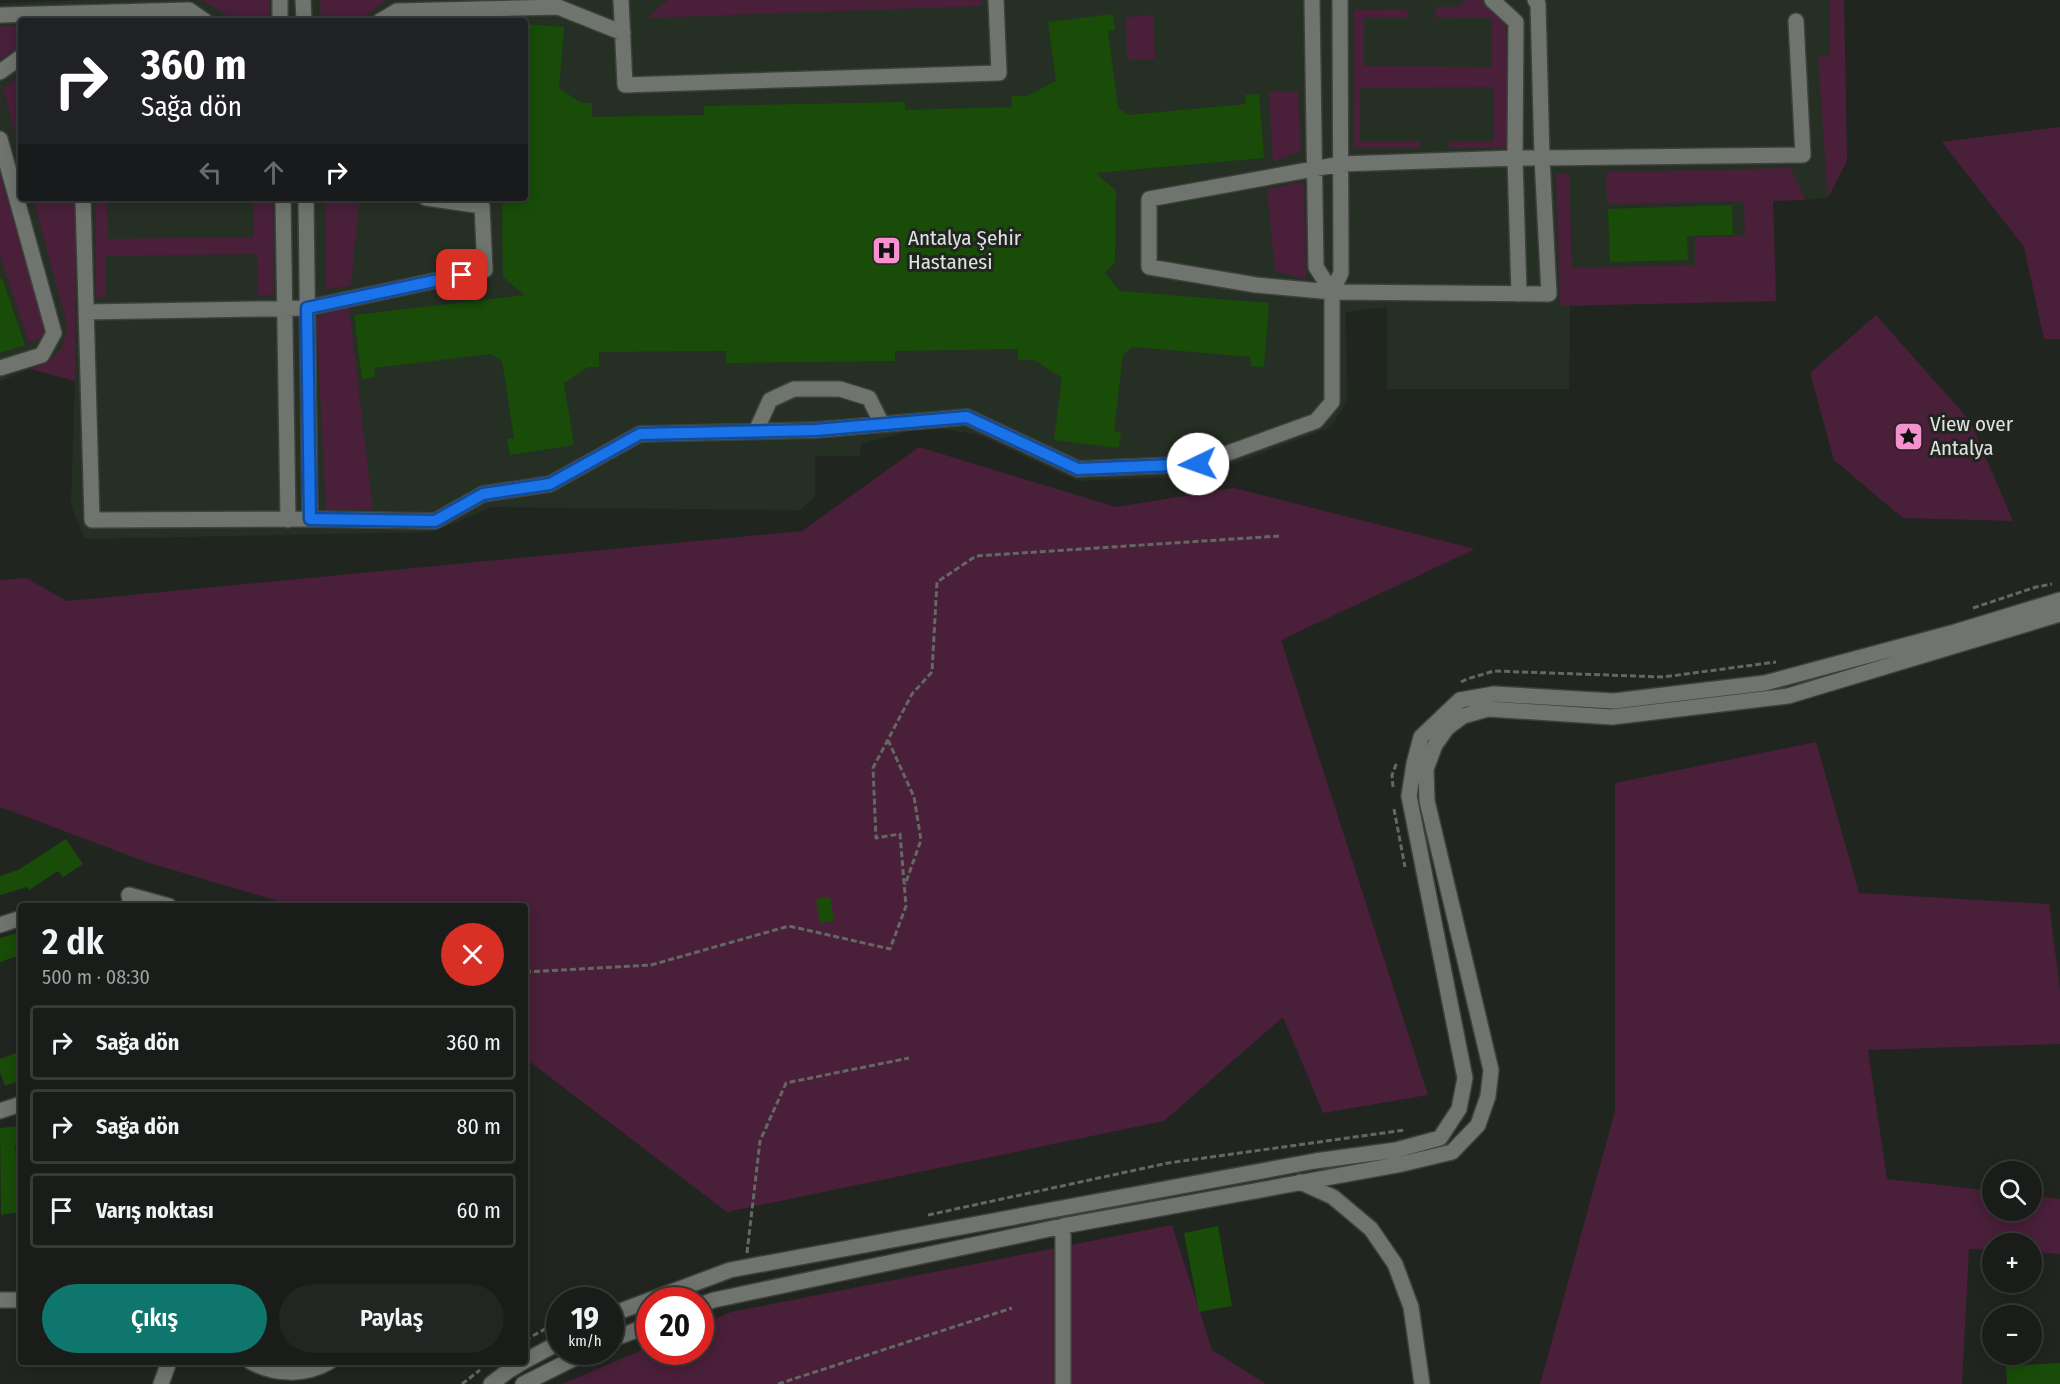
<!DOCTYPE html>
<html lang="tr">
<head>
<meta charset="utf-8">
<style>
	:root { --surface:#191c18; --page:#222521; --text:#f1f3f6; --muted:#9fa1a2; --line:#373a37; --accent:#0f766e }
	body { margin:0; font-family:"Fira Sans Condensed",sans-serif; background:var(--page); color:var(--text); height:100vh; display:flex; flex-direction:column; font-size:22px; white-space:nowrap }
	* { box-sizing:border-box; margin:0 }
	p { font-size:20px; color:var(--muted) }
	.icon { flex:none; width:33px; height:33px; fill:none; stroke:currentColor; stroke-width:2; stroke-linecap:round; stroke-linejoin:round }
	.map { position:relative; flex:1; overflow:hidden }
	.drawer { position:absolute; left:18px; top:903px; width:510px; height:462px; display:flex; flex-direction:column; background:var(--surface); border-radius:6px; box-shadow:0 3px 15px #0003,0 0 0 2px var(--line) }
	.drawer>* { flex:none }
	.top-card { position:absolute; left:18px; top:18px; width:510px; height:183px; border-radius:6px; box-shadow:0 3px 15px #0003,0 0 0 2px var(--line); background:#202124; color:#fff; overflow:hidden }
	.tools { position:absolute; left:1982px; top:1161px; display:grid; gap:12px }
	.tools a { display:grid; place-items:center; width:60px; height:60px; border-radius:50%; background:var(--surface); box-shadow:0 3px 15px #0003,0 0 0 2px var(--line); font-size:30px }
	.speed { position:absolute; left:546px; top:1287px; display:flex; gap:12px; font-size:30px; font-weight:700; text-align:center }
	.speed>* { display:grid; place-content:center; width:78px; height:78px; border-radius:50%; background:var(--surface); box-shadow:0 3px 15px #0003,0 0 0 2px var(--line); line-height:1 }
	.speed small { font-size:15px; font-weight:400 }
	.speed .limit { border:9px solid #d22; background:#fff; color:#111 }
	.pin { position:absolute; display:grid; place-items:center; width:51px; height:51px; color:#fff; margin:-26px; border-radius:12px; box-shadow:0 3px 9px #0006 }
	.me { position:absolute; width:66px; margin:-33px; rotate:267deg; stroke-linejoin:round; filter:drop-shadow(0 0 4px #0008) }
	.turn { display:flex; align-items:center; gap:21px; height:126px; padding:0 24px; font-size:27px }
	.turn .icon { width:78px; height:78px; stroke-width:2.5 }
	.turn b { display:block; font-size:42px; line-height:51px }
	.lanes { display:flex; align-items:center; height:57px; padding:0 24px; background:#0003; justify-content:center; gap:30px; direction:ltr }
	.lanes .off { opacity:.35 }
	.round { display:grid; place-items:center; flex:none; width:63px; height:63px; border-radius:32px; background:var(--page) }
	.headline { display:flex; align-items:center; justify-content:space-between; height:102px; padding:0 24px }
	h1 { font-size:36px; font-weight:600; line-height:45px }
	.action { display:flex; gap:12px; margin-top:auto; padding:12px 24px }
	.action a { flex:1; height:69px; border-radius:36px; background:var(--accent); color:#fff; font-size:24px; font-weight:600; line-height:69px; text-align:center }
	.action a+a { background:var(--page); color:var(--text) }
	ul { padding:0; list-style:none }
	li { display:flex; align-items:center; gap:18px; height:75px; margin:0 12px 9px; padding:0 12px; border:3px solid var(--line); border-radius:6px }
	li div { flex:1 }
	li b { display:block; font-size:22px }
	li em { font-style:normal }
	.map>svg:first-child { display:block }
</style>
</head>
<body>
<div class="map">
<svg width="2060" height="1384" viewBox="0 0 2060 1384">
	<rect width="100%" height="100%" fill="#212520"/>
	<!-- built -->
	<path fill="#262f24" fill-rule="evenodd" d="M 90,0 L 1844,0 L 1847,161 L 1828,198 L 1773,201 L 1776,301 L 1570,305 L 1569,389 L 1387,389 L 1387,307 L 1346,312 L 1347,401 L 1331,427 L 1202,476 L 1078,481 L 976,434 L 925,427 L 861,444 L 860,456 L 815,456 L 815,497 L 800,510 L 492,507 L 433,532 L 85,539 L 71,506 L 75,381 L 31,369 L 0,381 L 0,3 ZM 21,21 L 525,21 L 525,198 L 21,198 Z"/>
	<!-- green -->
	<path fill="#491f39" d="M 201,0 L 269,0 L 270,21 L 238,21 Z
		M 320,0 L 387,0 L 358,21 L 321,21 Z
		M 668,0 L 981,0 L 982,6 L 646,18 Z
		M 1465,0 L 1481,0 L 1506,24 L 1508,148 L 1449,148 L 1449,141 L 1494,141 L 1493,87 L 1360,88 L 1360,141 L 1420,141 L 1420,148 L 1353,148 L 1354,10 L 1407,9 L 1408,17 L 1364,17 L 1364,66 L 1491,67 L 1492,18 L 1436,17 L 1436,7 L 1458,7 Z
		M 1830,0 L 1844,0 L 1847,161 L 1828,198 L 1818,57 L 1830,56 Z
		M 1153,15 L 1155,59 L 1127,60 L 1126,17 Z
		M 2,26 L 21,27 L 21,45 L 0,60 L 0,27 Z
		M 21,76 L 21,155 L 3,88 Z
		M 1298,91 L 1301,151 L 1273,162 L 1269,92 Z
		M 2060,127 L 2060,339 L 2044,339 L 2024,247 L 1942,142 Z
		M 1791,168 L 1805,200 L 1773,201 L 1776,301 L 1560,306 L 1556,174 L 1569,174 L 1572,268 L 1695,265 L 1695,237 L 1745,236 L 1744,201 L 1607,204 L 1606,172 Z
		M 0,175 L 47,335 L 29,343 L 0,255 Z
		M 1304,182 L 1306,279 L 1275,271 L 1267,189 Z
		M 33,198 L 76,198 L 75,381 L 31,369 C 55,357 64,354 67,325 Z
		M 95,198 L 107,198 L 108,239 L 254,237 L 254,198 L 273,198 L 274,295 L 258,295 L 257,254 L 106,256 L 106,297 L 96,298 Z
		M 325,198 L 359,201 L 351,286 L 326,289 Z
		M 349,308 L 373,510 L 326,510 L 316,316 Z
		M 1876,315 L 1970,421 L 2013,521 L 1903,518 L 1834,460 L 1810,373 Z
		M 919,447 L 1116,507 L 1234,488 L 1475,549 L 1281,640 L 1428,1095 L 1323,1113 L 1283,1017 L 1164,1121 L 727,1212 L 525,1058 L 525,906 L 295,906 L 149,863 L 0,807 L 0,580 L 26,578 L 67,601 L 802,531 Z
		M 1816,742 L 1859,893 L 2049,904 L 2060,990 L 2060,1044 L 1868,1050 L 1887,1179 L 1992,1191 L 1992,1210 L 2031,1210 L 2031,1195 L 2060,1199 L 2060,1254 L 2031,1252 L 2031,1244 L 1992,1244 L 1992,1250 L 1969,1249 L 1962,1384 L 1540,1384 L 1615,1111 L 1615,783 Z
		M 1172,1225 L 1212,1350 L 1266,1384 L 562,1384 L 649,1347 L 650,1352 L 700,1352 L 701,1325 L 731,1312 Z"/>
	<!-- building -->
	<path fill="#184c08" d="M 1113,14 L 1115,30 L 1108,31 L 1118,108 L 1128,115 L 1246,104 L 1245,95 L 1259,94 L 1264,158 L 1096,173 L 1116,191 L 1115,262 L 1105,273 L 1120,291 L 1269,303 L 1264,367 L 1250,366 L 1251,357 L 1133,347 L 1123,354 L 1114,431 L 1121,432 L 1119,448 L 1054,440 L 1062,378 L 1034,360 L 1018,360 L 1018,349 L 895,351 L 895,361 L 726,363 L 726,351 L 599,352 L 599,367 L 588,367 L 564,383 L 574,445 L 510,455 L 507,439 L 514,438 L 502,361 L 491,354 L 374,368 L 375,377 L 362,379 L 354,315 L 525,295 L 503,277 L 502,198 L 525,198 L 525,24 L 564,27 L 559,88 L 581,103 L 592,103 L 592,117 L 704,115 L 704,106 L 905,102 L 905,110 L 1012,107 L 1011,96 L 1027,96 L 1056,81 L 1048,22 Z
		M 1732,205 L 1733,235 L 1687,236 L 1688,260 L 1610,262 L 1608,209 Z
		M 2,278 L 25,345 L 0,353 L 0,279 Z
		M 66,839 L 83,864 L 63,877 L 58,871 L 29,890 L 27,887 L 0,895 L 0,876 L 18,870 Z
		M 830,897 L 834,921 L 820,923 L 816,899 Z
		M 21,932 L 21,955 L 0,962 L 0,938 Z
		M 21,1051 L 21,1080 L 5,1086 L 0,1072 L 0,1059 Z
		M 21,1126 L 21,1145 L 15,1146 L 19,1189 L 21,1189 L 21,1212 L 1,1215 L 0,1128 Z
		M 1218,1226 L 1232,1306 L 1199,1312 L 1184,1233 Z
		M 2060,1363 L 2060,1384 L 2007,1384 L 2006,1366 Z"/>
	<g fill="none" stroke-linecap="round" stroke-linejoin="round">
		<defs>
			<path id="minor" d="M 280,0 L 280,21
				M 303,0 L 304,21
				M 621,0 L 625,85 L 999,73 L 996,0
				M 1312,0 L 1316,267 L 1332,292
				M 1492,0 L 1516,22 L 1515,158 L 1519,294
				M 1535,0 L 1538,4 L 1542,158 L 1549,294 L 1332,292 L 1256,285 L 1149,267 L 1149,199 L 1341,164 L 1515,158 L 1542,158 L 1803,155 L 1796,21
				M 0,15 L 189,10 L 205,21
				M 380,21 L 397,11 L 558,7 L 623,33
				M 0,72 L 21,57
				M 0,139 L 54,333 L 42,355 L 0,368
				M 83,198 L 92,520 L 310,519 L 435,521 L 483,494 L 550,484 L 640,434 L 816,430 L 967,417 L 1078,469 L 1198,464 L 1316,421 L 1332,402 L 1332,292 L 1341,273 L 1340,0
				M 283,198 L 288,520
				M 306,198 L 310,519
				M 86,312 L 307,308 L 485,270 L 482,206 L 426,198
				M 756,431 L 770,400 L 794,389 L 840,389 L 869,398 L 882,424
				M 131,906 L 129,895 L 169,906
				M 0,925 L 21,918
				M 0,1111 L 21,1104
				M 1300,1182 L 1333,1197 L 1371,1229 L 1395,1264 L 1411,1307 L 1422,1384
				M 1063,1226 L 1063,1384
				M 0,1300 L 21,1300
				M 700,1305 L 714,1300 L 1063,1226 L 1402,1164 L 1452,1152 L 1478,1125 L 1488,1096 L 1491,1070 L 1427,801 L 1426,769 L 1435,745 L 1447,728 L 1463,716 L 1488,709 L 1612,717 L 1788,696 L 2060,614
				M 610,1315 L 730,1270 L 1315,1161 L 1396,1150 L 1440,1138 L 1459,1109 L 1465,1078 L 1409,796 L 1414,764 L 1421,737 L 1460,700 L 1494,694 L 1614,701 L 1765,683 L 1955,632 L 2060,600
				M 610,1340 L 650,1325
				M 525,1361 L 560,1342
				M 251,1362 C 275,1375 305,1376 329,1362
				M 161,1384 L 169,1362
				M 491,1384 L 508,1371 L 523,1362
				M 523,1384 L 587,1352"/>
		</defs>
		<!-- minor casing -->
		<use href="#minor" stroke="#3d413c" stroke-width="18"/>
		<!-- path -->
		<path stroke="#646863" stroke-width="3" stroke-dasharray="6 3" stroke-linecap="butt" d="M 1973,608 L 2036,587 L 2052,584
			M 1461,682 L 1467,679 L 1494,671 L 1663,677 L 1776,662
			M 888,740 L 914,797 L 921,840 L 905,885
			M 1393,787 L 1392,775 L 1397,762
			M 1394,809 L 1405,867
			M 525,972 L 651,965 L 789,926 L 890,949 L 906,906 L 900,834 L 876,838 L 873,768 L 912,694 L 932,672 L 937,582 L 976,556 L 1279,536
			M 928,1215 L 1168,1163 L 1405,1130
			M 747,1253 L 760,1141 L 786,1083 L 909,1058
			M 525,1340 L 560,1321
			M 462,1384 L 480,1370
			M 778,1384 L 1012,1308"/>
		<!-- minor -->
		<use href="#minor" stroke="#6f746e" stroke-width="15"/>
	</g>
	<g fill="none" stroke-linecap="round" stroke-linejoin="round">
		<defs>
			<path id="route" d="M 462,275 L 307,308 L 310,519 L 435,521 L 483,494 L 550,484 L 640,434 L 816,430 L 967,417 L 1078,469 L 1198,464"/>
		</defs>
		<!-- route casing -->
		<use href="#route" stroke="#114b97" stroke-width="15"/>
		<!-- route -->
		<use href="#route" stroke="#1a73e8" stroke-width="10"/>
	</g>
	<!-- icons -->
	<defs>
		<symbol id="hospital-square" viewBox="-11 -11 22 22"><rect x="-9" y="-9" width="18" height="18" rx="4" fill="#f790ce" stroke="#212520"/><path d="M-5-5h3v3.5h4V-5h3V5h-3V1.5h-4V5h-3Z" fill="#111"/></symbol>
		<symbol id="sight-square" viewBox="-11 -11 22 22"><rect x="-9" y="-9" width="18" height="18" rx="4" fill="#f790ce" stroke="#212520"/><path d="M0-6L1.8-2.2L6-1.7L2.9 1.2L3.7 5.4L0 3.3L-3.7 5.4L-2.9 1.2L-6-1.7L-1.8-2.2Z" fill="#111"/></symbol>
	</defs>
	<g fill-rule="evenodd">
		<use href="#hospital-square" x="870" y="234" width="33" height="33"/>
		<use href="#sight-square" x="1892" y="420" width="33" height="33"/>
	</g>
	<g text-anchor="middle" stroke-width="6" stroke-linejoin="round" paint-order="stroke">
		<!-- poi labels -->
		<g font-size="21" fill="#e0e3df" stroke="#212520" text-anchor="start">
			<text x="908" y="245">Antalya Şehir<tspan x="908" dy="24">Hastanesi</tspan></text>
			<text x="1930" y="431">View over<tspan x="1930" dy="24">Antalya</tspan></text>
		</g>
	</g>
</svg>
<div class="tools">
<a><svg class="icon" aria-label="search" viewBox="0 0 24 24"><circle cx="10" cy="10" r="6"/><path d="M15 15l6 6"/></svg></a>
<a>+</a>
<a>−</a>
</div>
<div class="speed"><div>19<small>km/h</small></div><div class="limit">20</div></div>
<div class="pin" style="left:462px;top:275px;background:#d93025"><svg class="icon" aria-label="arrive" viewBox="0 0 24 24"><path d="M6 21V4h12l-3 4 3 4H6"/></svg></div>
<svg class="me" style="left:1198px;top:464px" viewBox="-20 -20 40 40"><circle r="19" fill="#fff"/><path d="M0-13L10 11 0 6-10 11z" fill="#1a73e8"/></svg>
<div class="top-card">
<div class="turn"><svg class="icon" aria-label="right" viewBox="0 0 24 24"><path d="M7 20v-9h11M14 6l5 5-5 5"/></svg><div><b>360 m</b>Sağa dön</div></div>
<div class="lanes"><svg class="icon off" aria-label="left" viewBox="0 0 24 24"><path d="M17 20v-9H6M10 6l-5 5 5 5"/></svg><svg class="icon off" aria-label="ahead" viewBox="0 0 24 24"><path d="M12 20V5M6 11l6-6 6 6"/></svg><svg class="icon" aria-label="right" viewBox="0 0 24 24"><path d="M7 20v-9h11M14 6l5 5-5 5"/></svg></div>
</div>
<section class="drawer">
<div class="headline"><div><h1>2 dk</h1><p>500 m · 08:30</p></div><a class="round" style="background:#d93025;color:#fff"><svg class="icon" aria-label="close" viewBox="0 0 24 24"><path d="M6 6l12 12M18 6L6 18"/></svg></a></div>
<ul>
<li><svg class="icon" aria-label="right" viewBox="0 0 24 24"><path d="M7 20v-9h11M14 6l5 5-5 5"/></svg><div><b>Sağa dön</b></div><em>360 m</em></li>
<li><svg class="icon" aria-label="right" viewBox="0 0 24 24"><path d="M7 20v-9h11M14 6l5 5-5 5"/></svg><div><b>Sağa dön</b></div><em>80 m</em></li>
<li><svg class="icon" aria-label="arrive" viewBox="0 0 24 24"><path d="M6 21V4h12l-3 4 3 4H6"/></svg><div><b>Varış noktası</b></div><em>60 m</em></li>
</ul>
<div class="action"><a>Çıkış</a><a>Paylaş</a></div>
</section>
</div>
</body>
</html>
